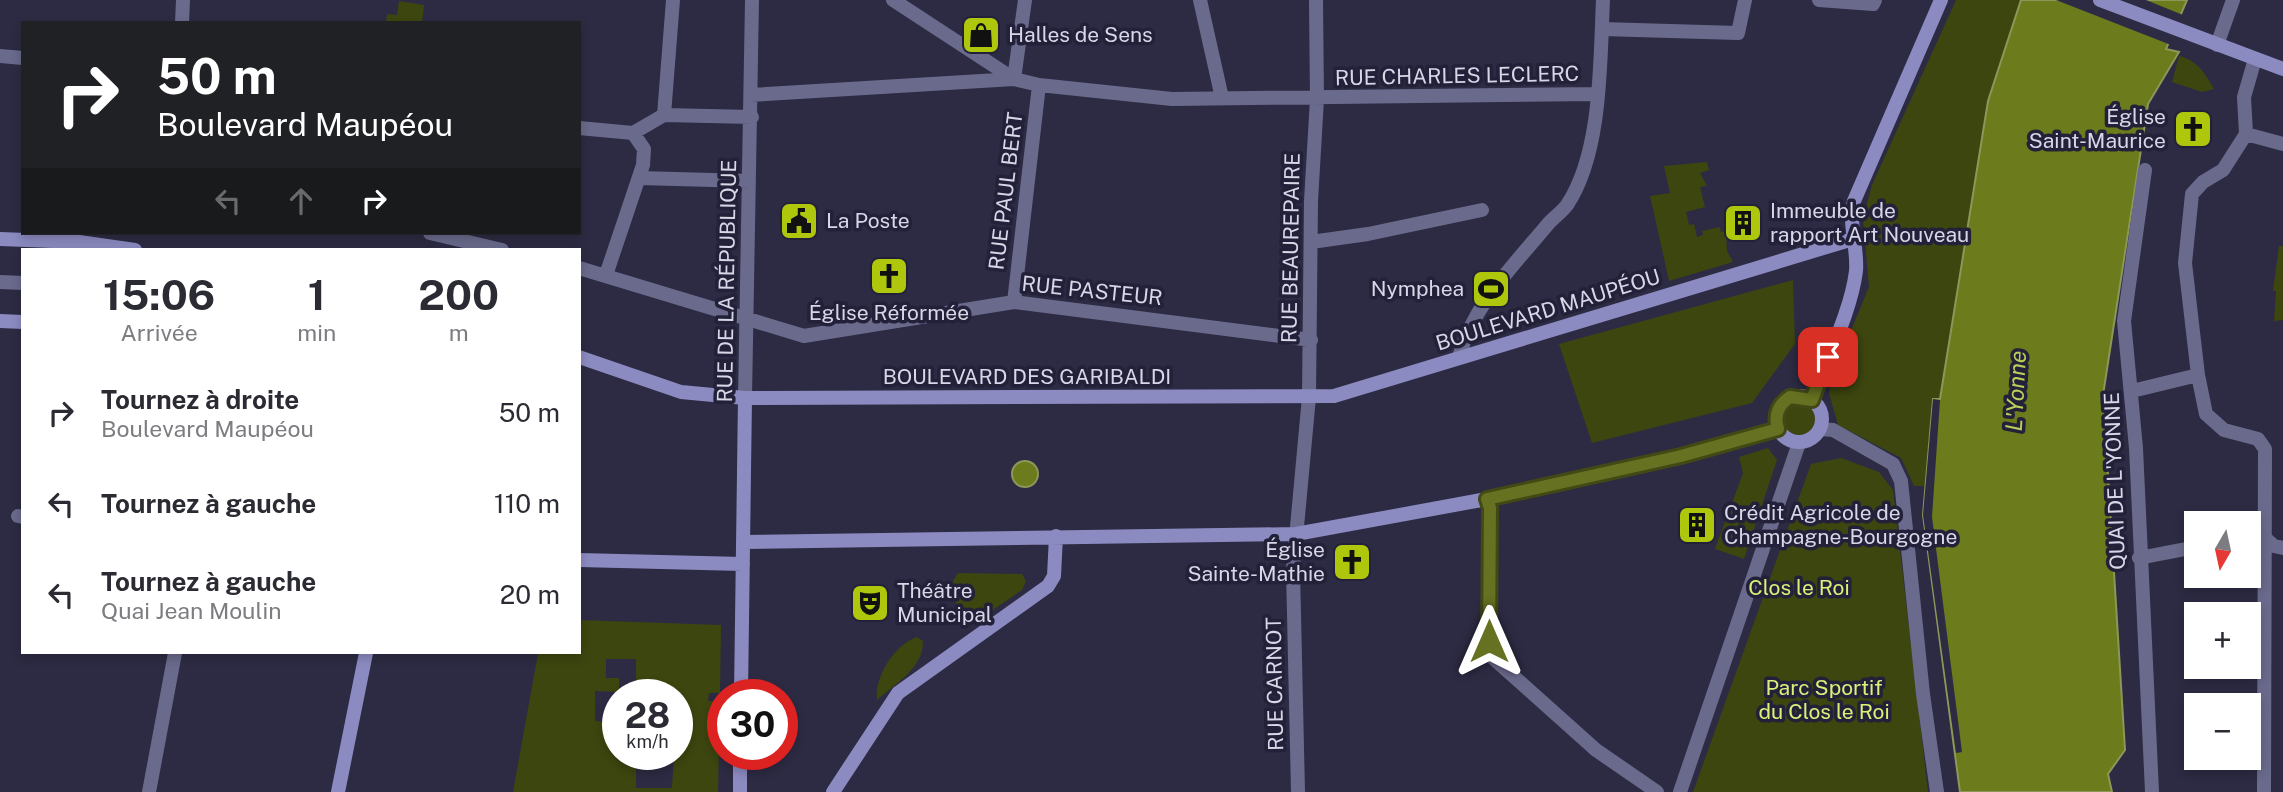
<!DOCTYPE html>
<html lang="fr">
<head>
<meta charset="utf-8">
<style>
	:root { --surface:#fff; --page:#f2f2f3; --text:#2b2b33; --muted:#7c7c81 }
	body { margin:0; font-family:"Public Sans",sans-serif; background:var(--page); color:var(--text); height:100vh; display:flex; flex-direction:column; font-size:26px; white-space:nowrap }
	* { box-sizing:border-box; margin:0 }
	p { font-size:23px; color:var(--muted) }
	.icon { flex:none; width:38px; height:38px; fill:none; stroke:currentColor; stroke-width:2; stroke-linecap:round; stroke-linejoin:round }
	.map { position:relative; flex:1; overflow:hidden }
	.sheet { position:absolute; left:21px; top:248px; width:560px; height:406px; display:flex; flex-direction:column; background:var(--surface); border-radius:0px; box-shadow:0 4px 10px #0003 }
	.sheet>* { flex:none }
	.guide { position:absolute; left:21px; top:21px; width:560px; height:214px; border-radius:0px; box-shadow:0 4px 10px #0003; background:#202124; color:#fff; overflow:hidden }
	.needle { width:46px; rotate:189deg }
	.buttons { position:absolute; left:2184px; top:511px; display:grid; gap:14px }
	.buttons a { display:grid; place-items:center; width:77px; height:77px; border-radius:0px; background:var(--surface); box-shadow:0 4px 10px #0003; font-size:35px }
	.speed { position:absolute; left:602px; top:679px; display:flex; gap:14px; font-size:35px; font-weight:700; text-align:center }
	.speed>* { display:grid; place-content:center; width:91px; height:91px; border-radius:50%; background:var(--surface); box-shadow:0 4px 10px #0003; line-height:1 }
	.speed small { font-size:18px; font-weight:400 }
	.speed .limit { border:10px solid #d22; background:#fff; color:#111 }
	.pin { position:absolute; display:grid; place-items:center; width:60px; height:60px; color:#fff; margin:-30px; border-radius:14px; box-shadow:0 4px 10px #0006 }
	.me { position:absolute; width:77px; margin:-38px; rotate:0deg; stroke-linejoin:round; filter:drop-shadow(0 0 5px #0008) }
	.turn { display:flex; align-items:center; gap:24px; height:147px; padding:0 21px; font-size:32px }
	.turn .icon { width:91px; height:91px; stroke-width:2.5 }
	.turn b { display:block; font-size:49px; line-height:60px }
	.lanes { display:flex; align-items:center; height:66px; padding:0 21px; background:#0003; justify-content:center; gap:35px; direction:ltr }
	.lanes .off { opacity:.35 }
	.eta { display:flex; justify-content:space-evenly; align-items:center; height:119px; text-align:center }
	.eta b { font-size:42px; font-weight:700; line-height:49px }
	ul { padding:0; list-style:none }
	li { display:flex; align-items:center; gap:21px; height:91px; padding:0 21px }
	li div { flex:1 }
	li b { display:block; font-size:26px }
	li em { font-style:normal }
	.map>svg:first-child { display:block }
</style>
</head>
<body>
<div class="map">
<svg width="2283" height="792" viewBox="0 0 2283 792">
	<rect width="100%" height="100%" fill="#2c2b43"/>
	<!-- green -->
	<path fill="#3d460f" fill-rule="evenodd" d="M 1956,0 L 2021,0 L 1988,101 L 1940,400 L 1932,400 L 1925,486 L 1914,486 L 1901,458 L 1838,425 L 1829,393 L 1834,372 L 1869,287 L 1863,218 L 1872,185 Z
		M 399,1 L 424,5 L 422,23 L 386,23 L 387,14 L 397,15 Z
		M 2179,56 C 2197,60 2205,73 2214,89 L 2202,92 L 2172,82 Z
		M 1707,162 L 1709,170 L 1700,173 L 1707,186 L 1700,187 L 1705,207 L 1686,212 L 1689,225 L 1694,224 L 1697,237 L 1703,235 L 1702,231 L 1720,227 L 1721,232 L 1726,231 L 1727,251 L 1733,262 L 1669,281 L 1650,196 L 1670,193 L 1664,166 Z
		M 2279,246 L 2283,246 L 2283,320 L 2274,321 L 2276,291 L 2273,291 Z
		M 1793,280 L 1795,344 L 1752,403 L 1592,443 L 1559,344 Z
		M1783 419a16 16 0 1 1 32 0a16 16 0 1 1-32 0Z
		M 1768,448 L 1777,460 L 1744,559 L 1715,549 L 1743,473 L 1739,457 Z
		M 1841,458 L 1879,472 L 1893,490 L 1928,792 L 1693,792 L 1811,464 Z
		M 958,573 L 1022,574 L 1026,581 L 1022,590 L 968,627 L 958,626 L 953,581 Z
		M 579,620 L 721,625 L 720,693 L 709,693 L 708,701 L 720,701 L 718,792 L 513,792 L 538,653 L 579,653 ZM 606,659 L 636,659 L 636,692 L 677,695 L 677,754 L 674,754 L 672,788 L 636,788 L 636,759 L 644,758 L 644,754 L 618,754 L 618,722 L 595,721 L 595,691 L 619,692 L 619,678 L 606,678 Z
		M 917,637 L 923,641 C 924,668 895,684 877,700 C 874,677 895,644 917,637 Z"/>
	<!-- water -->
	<path fill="#6c7b1c" stroke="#8c9759" stroke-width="2" d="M 2021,0 L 2187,0 L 2166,49 L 2179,52 L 2148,104 L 2103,395 L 2125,750 L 2108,774 L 2112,792 L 1960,792 L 1923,515 L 1933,399 L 1940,399 L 1988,101 Z
		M1012 474a13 13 0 1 1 26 0a13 13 0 1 1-26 0Z"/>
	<!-- pier -->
	<path fill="#2c2b43" d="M 2056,0 L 2146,0 L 2183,15 L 2171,45 Z
		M 1933,399 L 1940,400 L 1932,517 L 1962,752 L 1956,753 L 1923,515 Z"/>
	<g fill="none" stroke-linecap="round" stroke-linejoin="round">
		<!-- street -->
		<path stroke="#6a6a8c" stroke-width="14" d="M 893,0 L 1014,79
			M 1200,0 L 1222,98
			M 1819,0 L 1873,4 L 1875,0
			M 182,23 L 183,0
			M 1602,29 L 1738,33 L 1745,0
			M 2217,45 L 2233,0
			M 0,56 L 23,58
			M 2255,59 L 2244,97 L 2246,134 L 2223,170 L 2203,182 L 2192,194 L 2185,263 L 2198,375 L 2206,414 L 2224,430 L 2258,439 L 2265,449 L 2264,792
			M 1014,79 L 1025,0
			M 751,95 L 1014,79 L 1039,85 L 1172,99 L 1597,94
			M 664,115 L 673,0
			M 579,128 L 633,133
			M 633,133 L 664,115 L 752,117
			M 2246,134 L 2283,144
			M 2145,170 L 2124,321 L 2136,448 L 2152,792
			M 639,178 L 749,181
			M 430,233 L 502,250
			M 1311,242 L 1368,234 L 1482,210
			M 579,268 L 804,336 L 1014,302 L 1311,340
			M 606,275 L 643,165 L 644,149 L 633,133
			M 0,282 L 23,283
			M 1014,302 L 1039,85
			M 1459,357 C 1473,305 1514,265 1548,224 C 1554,217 1562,212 1567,205 C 1602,153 1600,61 1603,0
			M 2132,391 L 2198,375
			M 745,398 L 752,0
			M 1821,429 L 1833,430 L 1893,464 L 1901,481 L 1923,694 L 1937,792
			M 1487,499 L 1490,507 L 1489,641 L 1493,658 L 1596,750 L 1657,792
			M 18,516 L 23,517
			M 2249,534 L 2257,531 L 2274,546 L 2283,548
			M 2139,558 L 2196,547
			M 149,792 L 175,653
			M 1298,792 L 1293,570 L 1309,397 L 1311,201 L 1317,99 L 1316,0
			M 1680,792 L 1799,443"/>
		<!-- secondary -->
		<path stroke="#8c8bc1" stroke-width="14" d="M 2100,0 L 2283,69
			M 0,239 L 79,242 L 135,250
			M 0,321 L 23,322
			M 579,357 L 681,392 L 745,398 L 1334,396 L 1853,239
			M1776 419a23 23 0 1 1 46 0a23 23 0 1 1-46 0Z
			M 1812,400 C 1826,360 1851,312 1856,271 C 1858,248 1848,224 1854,201 L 1941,0
			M 743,542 L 1296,534 L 1487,499 L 1676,457 L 1778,429
			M 579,560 L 743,564
			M 741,695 L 745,398
			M 338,792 L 366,653
			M 740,792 L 740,754
			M 833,792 L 898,693 L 1048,586 L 1054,576 L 1056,536"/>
	</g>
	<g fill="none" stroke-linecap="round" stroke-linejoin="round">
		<defs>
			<path id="route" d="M 1489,641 L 1490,508 L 1487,499 L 1681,456 L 1778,429 C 1774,415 1778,405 1790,397 L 1812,400 L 1828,357"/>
		</defs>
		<!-- route casing -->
		<use href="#route" stroke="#424915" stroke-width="18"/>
		<!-- route -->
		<use href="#route" stroke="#667121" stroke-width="12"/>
	</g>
	<!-- icons -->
	<defs>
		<symbol id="shop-square" viewBox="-11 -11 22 22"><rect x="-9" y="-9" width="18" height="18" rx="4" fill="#aec60c" stroke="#222139"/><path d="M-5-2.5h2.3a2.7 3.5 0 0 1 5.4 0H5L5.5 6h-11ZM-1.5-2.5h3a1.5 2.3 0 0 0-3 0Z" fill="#111"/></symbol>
		<symbol id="church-square" viewBox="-11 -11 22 22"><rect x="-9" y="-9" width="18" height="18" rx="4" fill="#aec60c" stroke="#222139"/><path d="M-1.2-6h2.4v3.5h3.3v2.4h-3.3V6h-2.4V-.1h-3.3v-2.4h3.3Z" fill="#111"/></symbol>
		<symbol id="civic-square" viewBox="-11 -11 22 22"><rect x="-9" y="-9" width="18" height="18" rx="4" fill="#aec60c" stroke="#222139"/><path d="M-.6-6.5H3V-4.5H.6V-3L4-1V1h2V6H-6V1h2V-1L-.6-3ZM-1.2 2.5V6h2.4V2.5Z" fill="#111"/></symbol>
		<symbol id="building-square" viewBox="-11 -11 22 22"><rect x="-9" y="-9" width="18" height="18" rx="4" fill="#aec60c" stroke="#222139"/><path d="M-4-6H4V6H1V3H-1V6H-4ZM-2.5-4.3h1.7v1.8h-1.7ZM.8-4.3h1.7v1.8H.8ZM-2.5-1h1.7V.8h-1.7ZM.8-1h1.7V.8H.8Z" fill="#111"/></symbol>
		<symbol id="stadium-square" viewBox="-11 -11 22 22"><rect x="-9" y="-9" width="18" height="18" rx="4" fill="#aec60c" stroke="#222139"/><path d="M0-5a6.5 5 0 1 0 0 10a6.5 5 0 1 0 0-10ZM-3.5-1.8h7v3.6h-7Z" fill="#111"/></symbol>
		<symbol id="theatre-square" viewBox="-11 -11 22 22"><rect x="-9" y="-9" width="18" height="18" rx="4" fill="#aec60c" stroke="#222139"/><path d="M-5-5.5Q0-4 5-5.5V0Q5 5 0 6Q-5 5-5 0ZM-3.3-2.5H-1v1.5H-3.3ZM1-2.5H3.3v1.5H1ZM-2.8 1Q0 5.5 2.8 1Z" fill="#111"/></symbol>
	</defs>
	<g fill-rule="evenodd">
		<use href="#shop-square" x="959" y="13" width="44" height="44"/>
		<use href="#church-square" x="2171" y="107" width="44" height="44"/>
		<use href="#civic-square" x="777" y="199" width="44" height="44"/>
		<use href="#building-square" x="1721" y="201" width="44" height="44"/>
		<use href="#church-square" x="867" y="254" width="44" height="44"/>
		<use href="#stadium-square" x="1469" y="267" width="44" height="44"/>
		<use href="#building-square" x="1675" y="503" width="44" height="44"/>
		<use href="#church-square" x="1330" y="540" width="44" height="44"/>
		<use href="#theatre-square" x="848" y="581" width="44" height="44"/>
	</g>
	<g text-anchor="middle" stroke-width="7" stroke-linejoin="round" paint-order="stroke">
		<!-- poi labels -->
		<g font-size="21" fill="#d7d7e7" stroke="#222139" text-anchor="start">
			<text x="1008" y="42">Halles de Sens</text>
			<text x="2166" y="124" text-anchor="end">Église<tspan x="2166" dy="24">Saint-Maurice</tspan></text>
			<text x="1770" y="218">Immeuble de<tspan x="1770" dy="24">rapport Art Nouveau</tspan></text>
			<text x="826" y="228">La Poste</text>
			<text x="1464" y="296" text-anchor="end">Nymphea</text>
			<text x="889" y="320" text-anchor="middle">Église Réformée</text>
			<text x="1724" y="520">Crédit Agricole de<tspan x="1724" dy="24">Champagne-Bourgogne</tspan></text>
			<text x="1325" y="557" text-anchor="end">Église<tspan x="1325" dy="24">Sainte-Mathie</tspan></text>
			<text x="897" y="598">Théâtre<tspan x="897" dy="24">Municipal</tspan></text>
		</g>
		<!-- street labels -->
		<g font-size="21" fill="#d7d7e7" stroke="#222139">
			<text transform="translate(1457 76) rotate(-1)" y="7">RUE CHARLES LECLERC</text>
			<text transform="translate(1006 191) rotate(-83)" y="7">RUE PAUL BERT</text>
			<text transform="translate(1291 248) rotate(-89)" y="7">RUE BEAUREPAIRE</text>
			<text transform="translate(727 281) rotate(-89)" y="7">RUE DE LA RÉPUBLIQUE</text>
			<text transform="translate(1092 291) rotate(6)" y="7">RUE PASTEUR</text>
			<text transform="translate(1548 310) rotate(-17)" y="7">BOULEVARD MAUPÉOU</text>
			<text x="1027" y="384">BOULEVARD DES GARIBALDI</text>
			<text transform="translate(2115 481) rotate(-92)" y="7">QUAI DE L'YONNE</text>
			<text transform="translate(1275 684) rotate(-91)" y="7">RUE CARNOT</text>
		</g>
		<!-- park labels -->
		<g font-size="21" fill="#daf079" stroke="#222139">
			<text x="1799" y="595">Clos le Roi</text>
			<text x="1824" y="695">Parc Sportif<tspan x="1824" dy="24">du Clos le Roi</tspan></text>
		</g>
		<!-- water labels -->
		<g font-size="23" font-style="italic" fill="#bacf58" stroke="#222139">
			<text transform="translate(2016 391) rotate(-87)" y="8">L'Yonne</text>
		</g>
	</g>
</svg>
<div class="buttons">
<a><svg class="needle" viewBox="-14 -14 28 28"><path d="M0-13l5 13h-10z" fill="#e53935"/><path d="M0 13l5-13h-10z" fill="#7c7c81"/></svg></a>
<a>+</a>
<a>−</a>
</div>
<div class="speed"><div>28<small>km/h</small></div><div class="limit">30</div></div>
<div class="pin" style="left:1828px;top:357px;background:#d93025"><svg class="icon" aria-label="arrive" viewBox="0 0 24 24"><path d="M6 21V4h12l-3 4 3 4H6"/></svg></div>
<svg class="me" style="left:1489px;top:641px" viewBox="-20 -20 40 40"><path d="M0-17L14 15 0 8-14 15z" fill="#667121" stroke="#fff" stroke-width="4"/></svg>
<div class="guide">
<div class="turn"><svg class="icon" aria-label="right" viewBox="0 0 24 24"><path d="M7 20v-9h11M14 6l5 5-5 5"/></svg><div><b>50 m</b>Boulevard Maupéou</div></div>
<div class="lanes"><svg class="icon off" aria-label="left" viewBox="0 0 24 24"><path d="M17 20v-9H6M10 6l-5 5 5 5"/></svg><svg class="icon off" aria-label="ahead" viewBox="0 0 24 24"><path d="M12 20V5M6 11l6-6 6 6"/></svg><svg class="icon" aria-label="right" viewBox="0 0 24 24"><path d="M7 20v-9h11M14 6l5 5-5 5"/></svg></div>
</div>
<section class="sheet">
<div class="eta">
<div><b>15:06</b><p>Arrivée</p></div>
<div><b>1</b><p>min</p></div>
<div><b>200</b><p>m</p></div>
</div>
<ul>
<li><svg class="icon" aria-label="right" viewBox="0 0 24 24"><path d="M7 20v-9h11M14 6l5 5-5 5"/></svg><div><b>Tournez à droite</b><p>Boulevard Maupéou</p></div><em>50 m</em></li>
<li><svg class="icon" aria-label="left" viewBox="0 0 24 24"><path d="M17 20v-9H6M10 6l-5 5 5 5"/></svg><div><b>Tournez à gauche</b></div><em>110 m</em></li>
<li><svg class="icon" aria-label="left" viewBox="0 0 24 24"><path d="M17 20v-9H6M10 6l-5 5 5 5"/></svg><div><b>Tournez à gauche</b><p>Quai Jean Moulin</p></div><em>20 m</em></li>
</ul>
</section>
</div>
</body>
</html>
